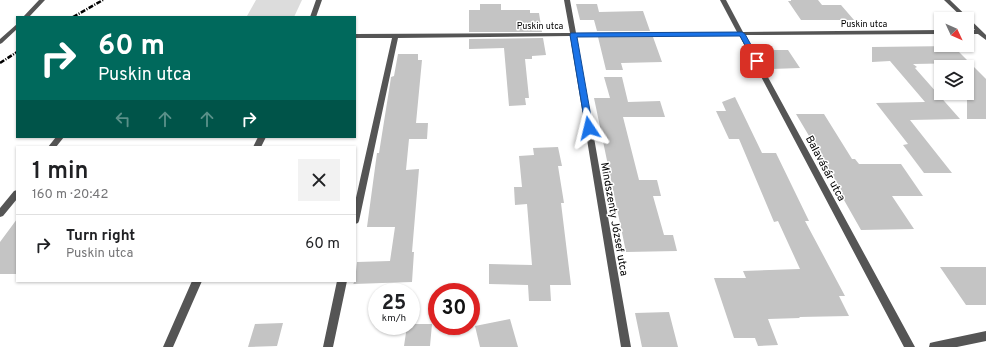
<!DOCTYPE html>
<html lang="en">
<head>
<meta charset="utf-8">
<style>
	:root { --surface:#fff; --page:#f2f2f2; --text:#202124; --muted:#757577; --line:#e0e0e0 }
	body { margin:0; font-family:Overpass,sans-serif; background:var(--page); color:var(--text); height:100vh; display:flex; flex-direction:column; font-size:15px; white-space:nowrap }
	* { box-sizing:border-box; margin:0 }
	p { font-size:13px; color:var(--muted) }
	.icon { flex:none; width:22px; height:22px; fill:none; stroke:currentColor; stroke-width:2; stroke-linecap:round; stroke-linejoin:round }
	.map { position:relative; flex:1; overflow:hidden }
	.panel { position:absolute; left:16px; top:146px; width:340px; height:136px; display:flex; flex-direction:column; background:var(--surface); border-radius:0px; box-shadow:0 1px 3px #0004 }
	.panel>* { flex:none }
	.hud { position:absolute; left:16px; top:16px; width:340px; height:122px; border-radius:0px; box-shadow:0 1px 3px #0004; background:#00695c; color:#fff; overflow:hidden }
	.needle { width:26px; rotate:134deg }
	.fabs { position:absolute; left:934px; top:12px; display:grid; gap:8px }
	.fabs a { display:grid; place-items:center; width:40px; height:40px; border-radius:0px; background:var(--surface); box-shadow:0 1px 3px #0004; font-size:20px }
	.speed { position:absolute; left:368px; top:283px; display:flex; gap:8px; font-size:20px; font-weight:700; text-align:center }
	.speed>* { display:grid; place-content:center; width:52px; height:52px; border-radius:50%; background:var(--surface); box-shadow:0 1px 3px #0004; line-height:1 }
	.speed small { font-size:10px; font-weight:400 }
	.speed .limit { border:6px solid #d22; background:#fff; color:#111 }
	.pin { position:absolute; display:grid; place-items:center; width:34px; height:34px; color:#fff; margin:-17px; border-radius:8px; box-shadow:0 2px 6px #0006 }
	.me { position:absolute; width:44px; margin:-22px; rotate:350deg; stroke-linejoin:round; filter:drop-shadow(0 0 3px #0008) }
	.turn { display:flex; align-items:center; gap:14px; height:84px; padding:0 16px; font-size:18px }
	.turn .icon { width:52px; height:52px; stroke-width:2.5 }
	.turn b { display:block; font-size:28px; line-height:34px }
	.lanes { display:flex; align-items:center; height:38px; padding:0 16px; background:#0003; justify-content:center; gap:20px; direction:ltr }
	.lanes .off { opacity:.35 }
	.round { display:grid; place-items:center; flex:none; width:42px; height:42px; border-radius:0px; background:var(--page) }
	.summary { display:flex; align-items:center; justify-content:space-between; height:68px; padding:0 16px }
	h1 { font-size:24px; font-weight:600; line-height:30px }
	ul { padding:0; list-style:none }
	li { display:flex; align-items:center; gap:12px; height:60px; padding:0 16px; border-top:1px solid var(--line) }
	li div { flex:1 }
	li b { display:block; font-size:15px }
	li em { font-style:normal }
	.map>svg:first-child { display:block }
</style>
</head>
<body>
<div class="map">
<svg width="986" height="347" viewBox="0 0 986 347">
	<rect width="100%" height="100%" fill="#fff"/>
	<!-- green -->
	<path fill="#dcdcdc" d="M 256,0 L 302,0 L 294,17 L 247,16 Z"/>
	<!-- building -->
	<path fill="#c4c4c4" d="M 791,0 L 818,0 L 822,5 L 841,5 L 854,20 L 801,20 L 788,1 L 791,1 Z
		M 480,4 L 501,4 L 501,10 L 530,10 L 530,13 L 539,13 L 542,32 L 469,32 L 469,10 L 480,10 Z
		M 576,4 L 597,4 L 599,12 L 643,11 L 650,31 L 597,31 L 594,20 L 580,20 Z
		M 598,37 L 653,37 L 662,62 L 621,63 L 623,70 L 606,70 Z
		M 543,38 L 546,55 L 532,56 L 532,59 L 525,59 L 529,98 L 525,98 L 526,105 L 509,106 L 504,48 L 469,49 L 469,39 Z
		M 953,46 L 986,79 L 986,119 L 967,119 L 967,63 L 913,64 L 917,67 L 915,68 L 960,119 L 910,120 L 952,173 L 924,173 L 903,145 L 908,144 L 876,103 L 925,102 L 890,61 L 872,62 L 872,47 Z
		M 760,50 L 788,50 L 800,68 L 771,69 Z
		M 398,54 L 418,54 L 418,60 L 422,60 L 416,123 L 428,123 L 427,139 L 409,139 L 406,170 L 419,169 L 412,252 L 414,252 L 412,282 L 353,284 L 355,281 L 357,262 L 390,261 L 395,227 L 367,227 L 377,153 L 379,153 L 390,84 L 391,77 L 394,76 Z
		M 604,77 L 622,77 L 628,102 L 660,101 L 665,117 L 623,117 L 639,180 L 657,180 L 661,196 L 653,196 L 664,235 L 673,235 L 677,251 L 626,252 L 594,98 L 610,98 Z
		M 735,97 L 762,153 L 776,153 L 809,221 L 805,221 L 845,296 L 839,296 L 849,316 L 799,317 L 800,318 L 768,319 L 778,345 L 758,346 L 755,338 L 734,338 L 714,278 L 746,278 L 743,271 L 800,269 L 778,221 L 774,222 L 739,139 L 729,139 L 716,111 L 726,111 L 722,102 Z
		M 796,114 L 824,114 L 852,159 L 855,159 L 859,164 L 901,164 L 923,196 L 892,196 L 914,229 L 861,230 L 840,193 L 843,193 Z
		M 558,147 L 562,166 L 558,166 L 564,203 L 561,203 L 571,285 L 550,285 L 551,301 L 529,301 L 528,285 L 489,284 L 489,264 L 532,265 L 527,204 L 515,205 L 514,187 L 522,187 L 519,156 L 534,155 L 533,148 Z
		M 17,219 L 17,274 L 0,274 L 0,242 Z
		M 940,267 L 986,267 L 986,305 L 966,305 Z
		M 669,312 L 678,347 L 642,347 L 635,313 Z
		M 510,319 L 518,347 L 480,347 L 475,326 Z
		M 283,323 L 277,346 L 248,347 L 255,324 Z
		M 411,324 L 432,324 L 430,346 L 404,346 L 407,326 L 411,326 Z"/>
	<g fill="none" stroke-linecap="round" stroke-linejoin="round">
		<!-- street -->
		<path fill="#555" fill-rule="evenodd" d="M 39,0 L 45,0 L 29,17 L 23,17 Z
			M 316,0 L 322,0 L 316,17 L 310,17 Z
			M 564,0 L 570,0 L 576,33 L 737,32 L 720,0 L 726,0 L 743,32 L 941,30 L 941,34 L 745,35 L 915,347 L 904,347 L 739,35 L 576,36 L 631,347 L 621,347 L 570,36 L 398,38 L 359,221 L 358,223 L 355,224 L 355,202 L 392,38 L 355,38 L 355,34 L 570,33 Z
			M 944,0 L 950,0 L 986,35 L 986,40 L 978,34 L 967,34 L 967,30 L 975,30 L 967,22 L 967,19 L 964,19 Z
			M 17,24 L 17,29 L 2,43 L 0,44 L 0,39 Z
			M 56,137 L 64,137 L 56,147 L 48,147 Z
			M 258,137 L 266,137 L 261,147 L 253,147 Z
			M 17,190 L 17,199 L 3,216 L 0,217 L 0,208 L 14,191 Z
			M 192,281 L 202,281 L 173,347 L 163,347 Z
			M 337,281 L 347,281 L 333,347 L 323,347 Z
			M 986,331 L 986,341 L 957,347 L 929,347 L 930,343 L 934,342 Z"/>
		<!-- rail -->
		<path stroke="#000" stroke-width="2.5" stroke-dasharray="5 1.5 1 1.5" stroke-linecap="butt" d="M 73,17 L 103,0
			M 0,63 L 17,52"/>
	</g>
	<!-- route -->
	<path fill="#1a73e8" stroke="#114b97" d="M 742,32 L 745,34 L 760,61 L 759,62 L 754,62 L 740,36 L 577,37 L 593,128 L 592,130 L 586,130 L 570,35 L 571,33 Z"/>
	<g text-anchor="middle" stroke-width="3" stroke-linejoin="round" paint-order="stroke">
		<!-- far-street labels -->
		<g font-size="9" fill="#000" stroke="#fff">
			<text x="864" y="27">Puskin utca</text>
			<text x="540" y="29">Puskin utca</text>
		</g>
		<!-- street labels -->
		<g font-size="11" fill="#000" stroke="#fff">
			<text transform="translate(826 168) rotate(62)" y="4">Balavásár utca</text>
			<text transform="translate(615 219) rotate(80)" y="4">Mindszenty József utca</text>
		</g>
	</g>
</svg>
<div class="fabs">
<a><svg class="needle" viewBox="-14 -14 28 28"><path d="M0-13l5 13h-10z" fill="#e53935"/><path d="M0 13l5-13h-10z" fill="#757577"/></svg></a>
<a><svg class="icon" aria-label="layers" viewBox="0 0 24 24"><path d="M12 4l9 5-9 5-9-5zM3 14l9 5 9-5"/></svg></a>
</div>
<div class="speed"><div>25<small>km/h</small></div><div class="limit">30</div></div>
<div class="pin" style="left:757px;top:61px;background:#d93025"><svg class="icon" aria-label="arrive" viewBox="0 0 24 24"><path d="M6 21V4h12l-3 4 3 4H6"/></svg></div>
<svg class="me" style="left:589px;top:128px" viewBox="-20 -20 40 40"><path d="M0-17L14 15 0 8-14 15z" fill="#1a73e8" stroke="#fff" stroke-width="4"/></svg>
<div class="hud">
<div class="turn"><svg class="icon" aria-label="right" viewBox="0 0 24 24"><path d="M7 20v-9h11M14 6l5 5-5 5"/></svg><div><b>60 m</b>Puskin utca</div></div>
<div class="lanes"><svg class="icon off" aria-label="left" viewBox="0 0 24 24"><path d="M17 20v-9H6M10 6l-5 5 5 5"/></svg><svg class="icon off" aria-label="ahead" viewBox="0 0 24 24"><path d="M12 20V5M6 11l6-6 6 6"/></svg><svg class="icon off" aria-label="ahead" viewBox="0 0 24 24"><path d="M12 20V5M6 11l6-6 6 6"/></svg><svg class="icon" aria-label="right" viewBox="0 0 24 24"><path d="M7 20v-9h11M14 6l5 5-5 5"/></svg></div>
</div>
<section class="panel">
<div class="summary"><div><h1>1 min</h1><p>160 m · 20:42</p></div><a class="round"><svg class="icon" aria-label="close" viewBox="0 0 24 24"><path d="M6 6l12 12M18 6L6 18"/></svg></a></div>
<ul>
<li><svg class="icon" aria-label="right" viewBox="0 0 24 24"><path d="M7 20v-9h11M14 6l5 5-5 5"/></svg><div><b>Turn right</b><p>Puskin utca</p></div><em>60 m</em></li>
</ul>
</section>
</div>
</body>
</html>
